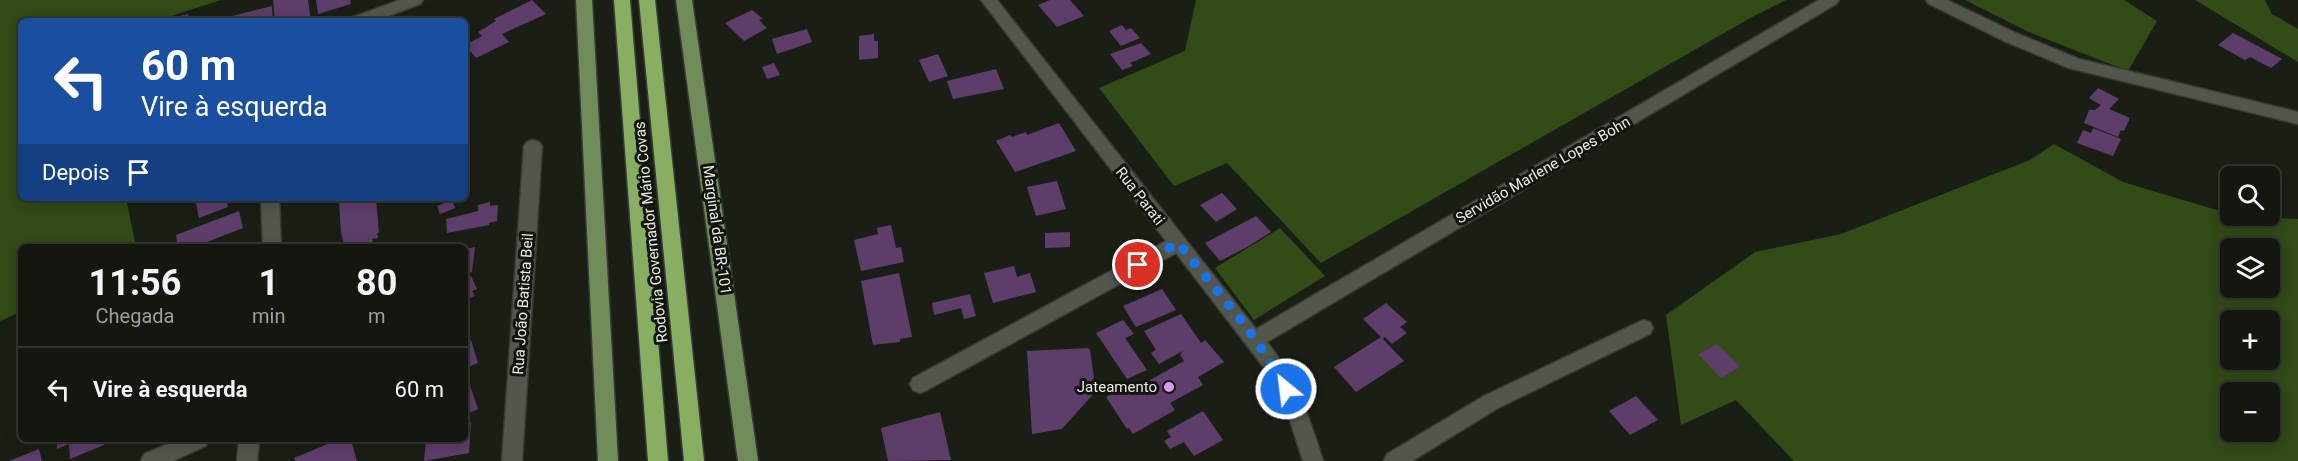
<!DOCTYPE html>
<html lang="pt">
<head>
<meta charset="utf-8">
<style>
	:root { --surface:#141710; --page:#21241e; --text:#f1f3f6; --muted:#9d9f9f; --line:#333630 }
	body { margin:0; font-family:Roboto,sans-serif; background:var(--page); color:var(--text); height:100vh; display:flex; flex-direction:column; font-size:22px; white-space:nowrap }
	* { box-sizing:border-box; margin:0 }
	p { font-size:20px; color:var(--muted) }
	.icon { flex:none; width:33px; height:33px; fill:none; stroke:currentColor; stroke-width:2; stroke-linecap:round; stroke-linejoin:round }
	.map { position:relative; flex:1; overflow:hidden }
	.panel { position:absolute; left:18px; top:244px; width:450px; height:198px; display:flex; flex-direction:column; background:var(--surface); border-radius:9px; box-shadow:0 3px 15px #0003,0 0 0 2px var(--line) }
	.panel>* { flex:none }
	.guide { position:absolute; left:18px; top:18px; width:450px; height:183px; border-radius:9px; box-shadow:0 3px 15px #0003,0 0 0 2px var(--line); background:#1a4fa0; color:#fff; overflow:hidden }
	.fabs { position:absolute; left:2220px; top:166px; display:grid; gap:12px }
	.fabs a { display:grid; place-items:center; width:60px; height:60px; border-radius:9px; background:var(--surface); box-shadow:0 3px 15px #0003,0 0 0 2px var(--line); font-size:30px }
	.pin { position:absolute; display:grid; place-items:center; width:51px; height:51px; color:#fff; margin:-26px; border:3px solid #fff; border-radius:50%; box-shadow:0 2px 6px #0007 }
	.me { position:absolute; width:66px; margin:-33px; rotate:331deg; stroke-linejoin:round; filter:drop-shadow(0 0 4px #0008) }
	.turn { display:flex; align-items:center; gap:21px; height:126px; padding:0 24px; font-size:27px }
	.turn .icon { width:78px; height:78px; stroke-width:2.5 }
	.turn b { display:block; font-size:42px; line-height:51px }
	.then { display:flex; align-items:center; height:57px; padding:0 24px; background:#0003; gap:12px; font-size:22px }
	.eta { display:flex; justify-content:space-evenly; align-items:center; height:102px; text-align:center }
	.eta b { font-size:36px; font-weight:700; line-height:42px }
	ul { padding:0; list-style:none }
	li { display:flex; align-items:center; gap:18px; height:84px; padding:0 24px; border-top:2px solid var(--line) }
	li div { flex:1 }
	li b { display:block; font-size:22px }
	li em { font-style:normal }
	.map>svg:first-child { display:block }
</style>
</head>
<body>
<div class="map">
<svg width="2298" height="461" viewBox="0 0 2298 461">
	<rect width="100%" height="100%" fill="#1a1f16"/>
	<!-- forest -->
	<path fill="#324b17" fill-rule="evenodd" d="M 0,0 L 221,0 L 155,21 L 21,21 L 21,198 L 126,198 L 136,247 L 21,248 L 21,312 L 0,321 Z
		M 1196,0 L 1786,0 L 1752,17 L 1321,263 L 1227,163 L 1174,186 L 1099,88 L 1185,51 Z
		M 1965,0 L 2124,0 L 2157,21 L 2128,71 L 2029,32 Z
		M 2195,0 L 2265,0 L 2272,14 L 2298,29 L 2298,62 Z
		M 2054,144 L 2123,182 L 2230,214 L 2230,216 L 2298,219 L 2298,461 L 1794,461 L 1736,400 L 1681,425 L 1666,315 L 1755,252 L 1841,234 L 2030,160 ZM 2230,249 L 2270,249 L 2270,288 L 2230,288 ZM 2230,321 L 2270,321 L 2270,360 L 2230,360 ZM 2230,393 L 2270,393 L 2270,432 L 2230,432 Z
		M 1280,228 L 1325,276 L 1254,320 L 1215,268 Z"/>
	<!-- building -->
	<path fill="#5e3d6b" d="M 273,0 L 308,0 L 311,21 L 275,21 Z
		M 316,0 L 350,0 L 351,4 L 318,14 Z
		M 532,0 L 546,14 L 502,34 L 509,42 L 476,58 L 465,45 L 482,36 L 478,32 L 496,21 L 494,19 Z
		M 1050,0 L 1070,0 L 1084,16 L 1057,27 L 1038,5 Z
		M 272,6 L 273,21 L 233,21 L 232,16 Z
		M 752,10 L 763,19 L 759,20 L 767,28 L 744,41 L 725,23 Z
		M 188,14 L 188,21 L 164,21 L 164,20 Z
		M 1122,25 L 1126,30 L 1131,28 L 1140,38 L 1121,46 L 1109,31 Z
		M 807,29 L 812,42 L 777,54 L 772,39 Z
		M 2233,33 L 2241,37 L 2282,59 L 2271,68 L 2250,57 L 2245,60 L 2218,45 Z
		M 874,34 L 874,41 L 878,41 L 878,58 L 859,60 L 859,36 Z
		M 1141,43 L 1151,54 L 1130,63 L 1133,66 L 1122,70 L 1110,54 Z
		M 938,54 L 948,76 L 929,82 L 919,60 Z
		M 774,63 L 780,75 L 767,79 L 762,67 Z
		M 996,69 L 1004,89 L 953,99 L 947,81 Z
		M 2098,88 L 2119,99 L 2109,109 L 2130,118 L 2124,131 L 2121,130 L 2118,137 L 2084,123 L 2089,110 L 2095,110 L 2101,105 L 2089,98 Z
		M 1059,123 L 1076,151 L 1015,172 L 996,141 L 1010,135 L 1012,137 L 1026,132 L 1027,135 Z
		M 2093,128 L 2121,139 L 2113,156 L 2077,143 L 2083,130 L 2091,133 Z
		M 1057,181 L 1066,209 L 1036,216 L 1027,187 Z
		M 1222,193 L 1237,209 L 1216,222 L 1200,205 Z
		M 195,198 L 226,198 L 228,207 L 199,218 Z
		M 349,198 L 376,198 L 379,233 L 377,233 L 378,238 L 372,239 L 373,243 L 360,248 L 349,248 L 348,243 L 344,244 L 341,233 L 339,201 Z
		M 452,200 L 455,208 L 440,214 L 437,206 Z
		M 490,202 L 490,206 L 498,205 L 497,221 L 489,223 L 489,225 L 447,233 L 446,219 L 478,211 L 478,205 Z
		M 239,211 L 243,228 L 192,248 L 178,248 L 176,235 Z
		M 1256,216 L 1271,232 L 1247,247 L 1220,261 L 1205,243 Z
		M 891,225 L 896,248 L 901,247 L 904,262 L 861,271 L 854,240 L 878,234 L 877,228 Z
		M 1070,232 L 1070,247 L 1045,248 L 1045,233 Z
		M 475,247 L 472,272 L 465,273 L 465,249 Z
		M 1014,266 L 1017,277 L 1030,273 L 1036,292 L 993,303 L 984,273 Z
		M 899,273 L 912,337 L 900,339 L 900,342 L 873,345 L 861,281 Z
		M 471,276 L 477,289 L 472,291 L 475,296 L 465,300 L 465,279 Z
		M 1162,289 L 1176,310 L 1136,327 L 1123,306 Z
		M 970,294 L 976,316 L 964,319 L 961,308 L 934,315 L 932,303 Z
		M 1386,303 L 1407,322 L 1400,327 L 1407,333 L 1392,344 L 1385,337 L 1383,339 L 1404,361 L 1356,392 L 1334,367 L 1381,337 L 1363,319 Z
		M 1181,314 L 1201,343 L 1205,340 L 1224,362 L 1198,377 L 1203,385 L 1170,403 L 1175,410 L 1133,434 L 1129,428 L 1127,429 L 1106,397 L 1121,388 L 1125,394 L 1184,361 L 1180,355 L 1183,351 L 1159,364 L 1151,353 L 1156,350 L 1144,331 Z
		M 1123,320 L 1134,334 L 1125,338 L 1147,370 L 1127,379 L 1096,333 Z
		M 471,340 L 478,363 L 465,368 L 465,343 Z
		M 1717,344 L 1740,367 L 1721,378 L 1698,354 Z
		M 1088,348 L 1090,350 L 1096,391 L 1062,429 L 1032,434 L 1027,351 Z
		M 468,380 L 478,409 L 465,415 L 465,382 Z
		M 1636,396 L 1658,420 L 1630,435 L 1609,411 Z
		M 1203,411 L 1223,440 L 1194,456 L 1184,442 L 1170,449 L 1164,441 L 1171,437 L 1167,431 Z
		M 940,412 L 951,460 L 888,461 L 881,428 Z
		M 471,422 L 469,453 L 424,461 L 426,440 L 465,440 L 465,424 Z
		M 57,440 L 104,440 L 104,445 L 70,459 L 69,444 L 57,449 Z
		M 337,440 L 351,440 L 357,461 L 295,461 L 294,458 Z
		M 39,449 L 42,461 L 9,461 Z"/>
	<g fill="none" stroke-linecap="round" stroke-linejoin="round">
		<defs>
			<path id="minor" d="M 400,0 L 423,0 L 420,4 L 375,21 L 351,21 L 353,17 Z
				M 981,0 L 997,0 L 1256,329 L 1819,0 L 1839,0 L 1836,4 L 1267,342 C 1295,377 1310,418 1323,461 L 1303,461 L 1287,411 L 1265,369 L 1176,253 L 927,390 L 920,393 L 913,390 L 910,384 L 913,378 L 1166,241 Z
				M 1926,0 L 1947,0 L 2016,33 L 2079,59 L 2298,112 L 2298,124 L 2069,68 L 2004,41 L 1929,4 Z
				M 533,140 L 539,142 L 542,146 L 522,461 L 502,461 L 524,146 L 527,142 Z
				M 261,198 L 279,198 L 281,248 L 263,248 Z
				M 1643,320 L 1650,322 L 1653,328 L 1650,334 L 1498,408 L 1412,461 L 1384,461 L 1387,454 L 1484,396 Z
				M 178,440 L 209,440 L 206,446 L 173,461 L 141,461 L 144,454 Z
				M 239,440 L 259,440 L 257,461 L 237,461 Z"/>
			<path id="major" d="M 576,0 L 592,0 L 618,461 L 598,461 Z
				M 676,0 L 692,0 L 758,461 L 738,461 Z"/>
			<path id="highway" d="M 614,0 L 630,0 L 668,461 L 648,461 Z
				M 639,0 L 655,0 L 704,461 L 684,461 Z"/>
		</defs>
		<!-- minor casing -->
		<use href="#minor" stroke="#373a35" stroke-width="3"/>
		<!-- major casing -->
		<use href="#major" stroke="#373a35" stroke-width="3"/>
		<!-- highway casing -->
		<use href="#highway" stroke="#373a35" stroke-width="3"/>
		<!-- minor -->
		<use href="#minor" fill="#52574d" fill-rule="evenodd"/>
		<!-- major -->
		<use href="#major" fill="#728b5a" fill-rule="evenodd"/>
		<!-- highway -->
		<use href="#highway" fill="#87ae62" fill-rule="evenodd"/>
	</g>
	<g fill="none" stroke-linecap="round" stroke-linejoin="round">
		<!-- route -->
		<path stroke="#1a73e8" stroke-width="10" stroke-dasharray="0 18" d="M 1138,265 L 1178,243 C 1216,290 1258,336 1286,389"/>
	</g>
	<!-- markers -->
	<circle fill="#db99f5" stroke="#11150d" stroke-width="2" cx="1169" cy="387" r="6"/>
	<g text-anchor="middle" stroke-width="6" stroke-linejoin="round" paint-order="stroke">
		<!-- street labels -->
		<g font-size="15" fill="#e8ebe5" stroke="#11150d">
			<text transform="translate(1543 170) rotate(-30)" y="5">Servidão Marlene Lopes Bohn</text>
			<text transform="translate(1140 196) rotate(52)" y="5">Rua Parati</text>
			<text transform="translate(717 230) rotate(82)" y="5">Marginal da BR-101</text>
			<text transform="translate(651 232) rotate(-96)" y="5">Rodovia Governador Mário Covas</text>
			<text transform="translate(523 304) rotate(-86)" y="5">Rua João Batista Beil</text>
		</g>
		<!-- poi labels -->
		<g font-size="15" fill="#e8ebe5" stroke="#11150d" text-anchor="end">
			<text x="1157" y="392">Jateamento</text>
		</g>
	</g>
</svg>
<div class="fabs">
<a><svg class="icon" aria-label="search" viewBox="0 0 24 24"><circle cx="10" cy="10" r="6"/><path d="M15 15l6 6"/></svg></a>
<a><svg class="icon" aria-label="layers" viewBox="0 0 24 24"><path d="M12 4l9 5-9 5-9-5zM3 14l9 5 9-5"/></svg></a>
<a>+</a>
<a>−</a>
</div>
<div class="pin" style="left:1138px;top:265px;background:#d93025"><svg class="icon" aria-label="arrive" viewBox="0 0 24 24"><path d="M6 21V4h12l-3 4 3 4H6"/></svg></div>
<svg class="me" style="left:1286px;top:389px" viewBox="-20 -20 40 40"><circle r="17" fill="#1a73e8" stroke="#fff" stroke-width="3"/><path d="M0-11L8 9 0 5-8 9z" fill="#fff"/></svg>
<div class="guide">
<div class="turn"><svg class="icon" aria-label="left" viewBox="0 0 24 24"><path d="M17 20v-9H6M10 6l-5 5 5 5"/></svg><div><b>60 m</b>Vire à esquerda</div></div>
<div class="then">Depois<svg class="icon" aria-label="arrive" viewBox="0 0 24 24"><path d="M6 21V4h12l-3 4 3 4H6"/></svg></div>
</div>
<section class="panel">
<div class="eta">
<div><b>11:56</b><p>Chegada</p></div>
<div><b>1</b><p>min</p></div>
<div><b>80</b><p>m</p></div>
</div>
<ul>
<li><svg class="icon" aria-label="left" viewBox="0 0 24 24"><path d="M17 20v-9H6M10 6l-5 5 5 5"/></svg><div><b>Vire à esquerda</b></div><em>60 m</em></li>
</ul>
</section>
</div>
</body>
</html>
